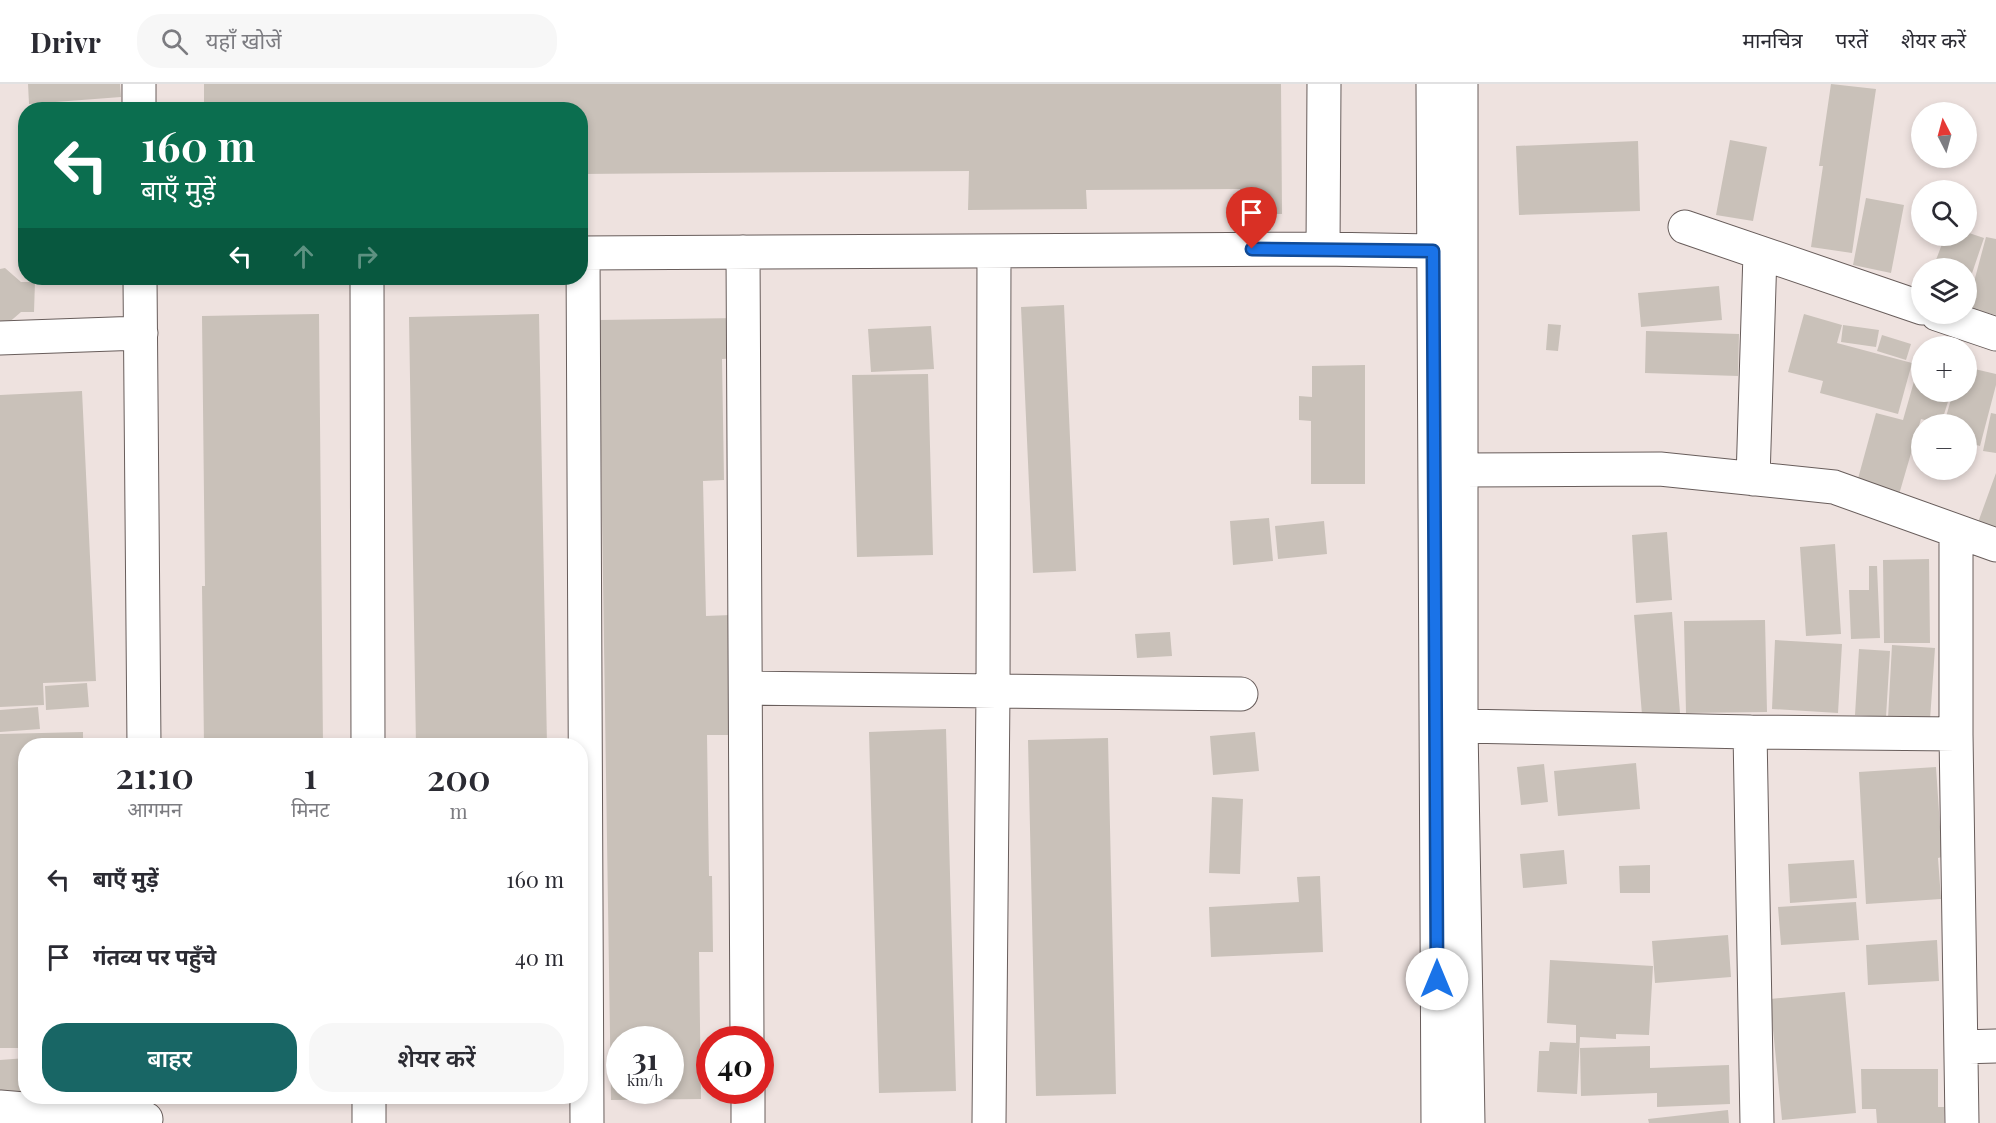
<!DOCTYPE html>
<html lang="hi">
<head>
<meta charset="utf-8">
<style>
	:root { --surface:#fff; --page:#f7f7f7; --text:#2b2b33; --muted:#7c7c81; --line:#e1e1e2; --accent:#186665 }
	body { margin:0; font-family:"Playfair Display","Noto Sans Devanagari",serif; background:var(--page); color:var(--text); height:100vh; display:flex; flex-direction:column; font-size:22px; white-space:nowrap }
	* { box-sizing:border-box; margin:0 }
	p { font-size:20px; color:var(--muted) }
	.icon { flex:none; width:33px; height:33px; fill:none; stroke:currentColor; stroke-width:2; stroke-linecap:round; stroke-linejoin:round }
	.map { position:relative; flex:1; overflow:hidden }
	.sheet { position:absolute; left:18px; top:654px; width:570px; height:366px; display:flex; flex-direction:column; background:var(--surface); border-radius:24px; box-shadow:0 3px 9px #0003 }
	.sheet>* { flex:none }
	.banner { position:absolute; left:18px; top:18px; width:570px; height:183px; border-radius:24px; box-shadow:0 3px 9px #0003; background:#0b6e4f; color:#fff; overflow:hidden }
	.needle { width:39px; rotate:354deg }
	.buttons { position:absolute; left:1911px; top:18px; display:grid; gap:12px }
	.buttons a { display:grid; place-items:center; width:66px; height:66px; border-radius:50%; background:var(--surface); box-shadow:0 3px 9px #0003; font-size:30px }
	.speed { position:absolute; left:606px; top:942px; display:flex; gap:12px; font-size:30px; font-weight:700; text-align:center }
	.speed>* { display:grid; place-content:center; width:78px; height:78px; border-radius:50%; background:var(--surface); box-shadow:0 3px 9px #0003; line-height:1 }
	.speed small { font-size:15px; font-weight:400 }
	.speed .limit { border:9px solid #d22; background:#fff; color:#111 }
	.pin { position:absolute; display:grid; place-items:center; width:51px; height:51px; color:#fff; margin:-62px -26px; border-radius:50% 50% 50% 0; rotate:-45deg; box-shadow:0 0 6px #0007 }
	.pin .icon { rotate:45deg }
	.me { position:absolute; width:66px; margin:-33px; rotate:0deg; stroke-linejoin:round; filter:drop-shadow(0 0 4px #0008) }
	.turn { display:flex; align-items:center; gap:21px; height:126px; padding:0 24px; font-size:27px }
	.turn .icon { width:78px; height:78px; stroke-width:2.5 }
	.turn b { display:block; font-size:42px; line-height:51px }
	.lanes { display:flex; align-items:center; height:57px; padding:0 24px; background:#0003; justify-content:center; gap:30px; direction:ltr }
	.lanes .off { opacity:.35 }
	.eta { display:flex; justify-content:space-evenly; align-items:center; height:102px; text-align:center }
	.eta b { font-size:36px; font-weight:600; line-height:42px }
	.primary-button { display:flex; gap:12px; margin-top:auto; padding:12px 24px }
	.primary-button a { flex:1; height:69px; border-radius:24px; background:var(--accent); color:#fff; font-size:24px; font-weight:600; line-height:69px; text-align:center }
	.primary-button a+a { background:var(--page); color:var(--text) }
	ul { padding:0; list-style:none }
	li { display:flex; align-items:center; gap:18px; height:78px; padding:0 24px }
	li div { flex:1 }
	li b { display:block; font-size:22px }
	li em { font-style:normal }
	header { display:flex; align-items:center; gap:36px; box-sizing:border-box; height:84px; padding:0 30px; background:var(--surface); border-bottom:2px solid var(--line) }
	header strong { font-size:28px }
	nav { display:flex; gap:33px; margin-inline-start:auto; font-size:21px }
	.search { width:420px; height:54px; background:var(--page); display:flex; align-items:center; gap:15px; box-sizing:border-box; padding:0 21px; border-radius:24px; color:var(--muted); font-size:22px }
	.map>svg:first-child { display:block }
</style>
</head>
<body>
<header>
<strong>Drivr</strong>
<div class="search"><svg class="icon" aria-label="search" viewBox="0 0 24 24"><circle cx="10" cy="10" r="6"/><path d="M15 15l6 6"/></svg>यहाँ खोजें</div>
<nav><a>मानचित्र</a><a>परतें</a><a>शेयर करें</a></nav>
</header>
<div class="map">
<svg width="1996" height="1039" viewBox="0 0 1996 1039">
	<rect width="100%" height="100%" fill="#eee2df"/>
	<!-- building -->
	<path fill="#c9c1b9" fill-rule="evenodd" d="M 28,0 L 120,0 L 121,13 L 29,20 Z
		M 204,0 L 1281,0 L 1282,130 L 1241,130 L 1240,105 L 1086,106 L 1087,125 L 968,126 L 969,87 L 580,90 L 580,26 L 204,26 Z
		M 1831,0 L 1876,5 L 1852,169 L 1811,163 L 1823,82 L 1819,82 Z
		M 1730,56 L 1767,63 L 1753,137 L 1716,131 Z
		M 1638,57 L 1640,127 L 1519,131 L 1516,62 Z
		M 1866,114 L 1904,121 L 1891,189 L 1853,181 Z
		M 1966,148 L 1984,154 L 1967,204 L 1966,184 L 1933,184 L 1945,152 L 1966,152 Z
		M 1986,153 L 1996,155 L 1996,231 L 1967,224 Z
		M 5,184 L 21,198 L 35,198 L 34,228 L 21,228 L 6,241 L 0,241 L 0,185 Z
		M 1719,202 L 1722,236 L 1641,243 L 1638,209 Z
		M 1064,221 L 1076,487 L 1033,489 L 1021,223 Z
		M 319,230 L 323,662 L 204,662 L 202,502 L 205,502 L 202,232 Z
		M 539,230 L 547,662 L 416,662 L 409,233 Z
		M 1804,230 L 1842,241 L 1837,259 L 1912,279 L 1898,330 L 1820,309 L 1823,297 L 1788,288 Z
		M 739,234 L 740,274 L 722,275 L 724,396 L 703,397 L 706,532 L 731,531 L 733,651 L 707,651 L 709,792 L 712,792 L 713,868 L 699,868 L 701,1015 L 611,1016 L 599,236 ZM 620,956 L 670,956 L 670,1006 L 620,1006 Z
		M 1548,240 L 1561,241 L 1558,267 L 1546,266 Z
		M 1843,241 L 1879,246 L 1876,263 L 1841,258 Z
		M 931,242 L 934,285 L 871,288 L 868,245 Z
		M 1646,247 L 1739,250 L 1738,292 L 1645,289 Z
		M 1882,251 L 1911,260 L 1906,276 L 1877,267 Z
		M 1921,273 L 1922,308 L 1951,308 L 1941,340 L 1921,335 L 1898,414 L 1856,402 L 1876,329 L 1903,336 Z
		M 1365,281 L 1365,400 L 1311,400 L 1311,337 L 1299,336 L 1299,312 L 1312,313 L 1312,282 Z
		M 1966,283 L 1996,290 L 1996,301 L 1980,362 L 1966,358 L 1966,340 L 1944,340 L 1953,308 L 1966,308 Z
		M 928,290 L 933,471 L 857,473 L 852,291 Z
		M 82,307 L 96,597 L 43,599 L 44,621 L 0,623 L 0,311 Z
		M 1991,329 L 1996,330 L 1996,369 L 1983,367 Z
		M 1996,389 L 1996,451 L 1976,444 Z
		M 1269,434 L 1273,477 L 1233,481 L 1230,437 Z
		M 1324,437 L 1327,470 L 1278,475 L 1275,442 Z
		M 1667,448 L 1672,516 L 1636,519 L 1632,451 Z
		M 1835,460 L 1841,550 L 1806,552 L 1800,463 Z
		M 1929,475 L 1930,559 L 1884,559 L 1883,476 Z
		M 1869,482 L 1877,482 L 1880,554 L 1851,555 L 1849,506 L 1869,506 Z
		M 1672,528 L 1680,629 L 1642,631 L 1634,531 Z
		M 1765,536 L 1767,628 L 1686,629 L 1684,537 Z
		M 1170,548 L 1172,572 L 1137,574 L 1135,550 Z
		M 1775,556 L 1842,560 L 1838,629 L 1772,625 Z
		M 1892,561 L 1935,564 L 1930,636 L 1888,634 Z
		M 1859,565 L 1890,567 L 1886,633 L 1855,631 Z
		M 87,599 L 89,623 L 46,626 L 45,602 Z
		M 38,623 L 40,645 L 0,648 L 0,626 Z
		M 946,645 L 956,1007 L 879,1009 L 869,648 Z
		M 83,648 L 83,662 L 26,662 L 26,964 L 0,964 L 0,650 Z
		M 1255,648 L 1259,687 L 1213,691 L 1210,652 Z
		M 1108,654 L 1116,1010 L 1036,1012 L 1028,656 Z
		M 1636,679 L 1640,725 L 1558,732 L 1554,687 Z
		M 1544,680 L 1548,718 L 1521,721 L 1517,683 Z
		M 1936,683 L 1942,773 L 1938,774 L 1941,815 L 1866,820 L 1859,688 Z
		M 1212,713 L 1243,715 L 1240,790 L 1209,789 Z
		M 1564,766 L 1567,800 L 1523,804 L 1520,770 Z
		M 1854,776 L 1857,814 L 1790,819 L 1788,780 Z
		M 1650,781 L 1650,809 L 1620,809 L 1619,782 Z
		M 1320,792 L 1323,868 L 1211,873 L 1209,823 L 1299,818 L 1297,793 Z
		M 1856,818 L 1859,856 L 1781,861 L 1778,823 Z
		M 1728,851 L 1731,893 L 1655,899 L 1652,857 Z
		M 1937,856 L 1939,897 L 1868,901 L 1866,861 Z
		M 1550,876 L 1653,882 L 1649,951 L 1616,950 L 1616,955 L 1580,953 L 1577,1010 L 1537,1008 L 1539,967 L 1549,967 L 1550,958 L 1576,959 L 1576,941 L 1547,939 Z
		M 1845,908 L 1856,1029 L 1782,1036 L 1770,915 Z
		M 1650,962 L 1650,984 L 1729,981 L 1730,1020 L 1657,1023 L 1657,1009 L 1581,1012 L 1580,964 Z
		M 26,974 L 26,1007 L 0,1009 L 0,976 Z
		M 1861,985 L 1938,985 L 1938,1023 L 1944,1023 L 1944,1039 L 1877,1039 L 1876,1025 L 1862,1025 Z
		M 207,1012 L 327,1012 L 327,1018 L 207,1019 Z
		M 1728,1026 L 1729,1039 L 1649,1039 L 1648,1035 Z"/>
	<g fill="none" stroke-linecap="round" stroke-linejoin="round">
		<defs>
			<path id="minor" d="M 139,0 L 139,26
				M 1433,0 L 1438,1039
				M 1461,0 L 1461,642 L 1468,1039
				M 1685,143 L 1922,224
				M 1323,165 L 1433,167
				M 743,168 L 747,956
				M 580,169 L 1323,165 L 1324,0
				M 583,169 L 587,1039
				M 140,194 L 144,662
				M 367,194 L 368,662
				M 1937,230 L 1996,250
				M 0,254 L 141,249
				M 1461,386 L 1660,385 L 1834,403 L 1996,461
				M 1753,395 L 1760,169
				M 746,604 L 1241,610
				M 1461,642 L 1750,648 L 1757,1039
				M 1750,648 L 1956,650 L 1962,1039
				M 1956,650 L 1956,447
				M 1961,963 L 1996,962
				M 748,1006 L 748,1039
				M 369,1012 L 369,1039
				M 0,1023 L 146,1035
				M 989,1039 L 993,607 L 994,167"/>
		</defs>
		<!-- minor casing -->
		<use href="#minor" stroke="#685d5b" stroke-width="35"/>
		<!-- minor -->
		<use href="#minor" stroke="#fff" stroke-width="33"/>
	</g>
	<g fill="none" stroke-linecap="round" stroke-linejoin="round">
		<defs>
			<path id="route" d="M 1252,165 L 1433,167 L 1437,895"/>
		</defs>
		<!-- route casing -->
		<use href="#route" stroke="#114b97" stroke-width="15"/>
		<!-- route -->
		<use href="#route" stroke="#1a73e8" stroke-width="10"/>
	</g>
</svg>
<div class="buttons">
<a><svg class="needle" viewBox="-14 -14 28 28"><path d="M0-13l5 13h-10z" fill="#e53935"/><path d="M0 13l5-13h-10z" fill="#7c7c81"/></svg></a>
<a><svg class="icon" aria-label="search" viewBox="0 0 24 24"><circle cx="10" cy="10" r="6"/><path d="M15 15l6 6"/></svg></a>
<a><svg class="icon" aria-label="layers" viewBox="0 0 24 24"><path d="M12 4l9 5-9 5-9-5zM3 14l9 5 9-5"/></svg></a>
<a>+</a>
<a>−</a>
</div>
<div class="speed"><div>31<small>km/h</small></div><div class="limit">40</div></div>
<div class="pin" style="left:1252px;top:165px;background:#d93025"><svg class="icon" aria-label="arrive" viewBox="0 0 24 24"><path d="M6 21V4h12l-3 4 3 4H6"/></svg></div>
<svg class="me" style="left:1437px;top:895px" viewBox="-20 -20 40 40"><circle r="19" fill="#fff"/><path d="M0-13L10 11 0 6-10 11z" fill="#1a73e8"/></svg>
<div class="banner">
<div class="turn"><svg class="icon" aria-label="left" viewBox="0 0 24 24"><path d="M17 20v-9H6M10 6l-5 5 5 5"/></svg><div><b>160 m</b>बाएँ मुड़ें</div></div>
<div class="lanes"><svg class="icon" aria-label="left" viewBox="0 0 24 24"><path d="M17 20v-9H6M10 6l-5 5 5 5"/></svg><svg class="icon off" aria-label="ahead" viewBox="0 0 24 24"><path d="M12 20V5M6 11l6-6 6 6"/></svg><svg class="icon off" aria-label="right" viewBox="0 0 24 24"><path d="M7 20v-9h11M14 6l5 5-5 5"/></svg></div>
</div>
<section class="sheet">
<div class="eta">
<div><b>21:10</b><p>आगमन</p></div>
<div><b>1</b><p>मिनट</p></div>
<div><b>200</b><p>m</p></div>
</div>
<ul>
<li><svg class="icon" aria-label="left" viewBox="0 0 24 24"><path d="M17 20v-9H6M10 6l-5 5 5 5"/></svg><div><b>बाएँ मुड़ें</b></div><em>160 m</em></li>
<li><svg class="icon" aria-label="arrive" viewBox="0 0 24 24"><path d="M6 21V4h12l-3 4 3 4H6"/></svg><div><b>गंतव्य पर पहुँचे</b></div><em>40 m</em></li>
</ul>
<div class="primary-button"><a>बाहर</a><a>शेयर करें</a></div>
</section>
</div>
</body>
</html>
